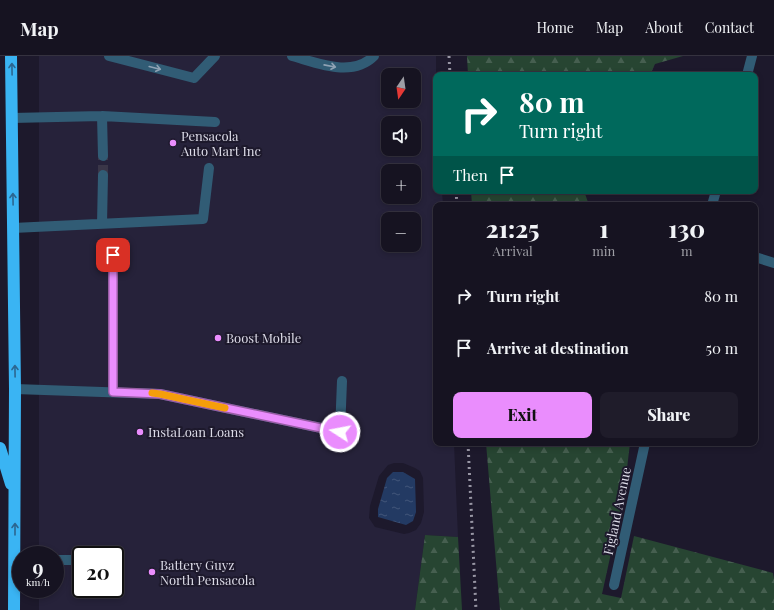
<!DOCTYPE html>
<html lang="en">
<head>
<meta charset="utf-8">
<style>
	:root { --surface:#161321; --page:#1f1c2a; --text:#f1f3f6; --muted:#9e9ea5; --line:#35323f; --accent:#ea8dfd }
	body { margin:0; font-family:"Playfair Display",serif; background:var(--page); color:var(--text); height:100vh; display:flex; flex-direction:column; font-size:15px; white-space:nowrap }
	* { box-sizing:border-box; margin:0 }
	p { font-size:13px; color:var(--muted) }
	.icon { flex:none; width:22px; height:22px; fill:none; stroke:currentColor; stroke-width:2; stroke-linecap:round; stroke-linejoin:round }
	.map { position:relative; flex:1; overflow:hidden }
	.panel { position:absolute; left:433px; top:146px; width:325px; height:244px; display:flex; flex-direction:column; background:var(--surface); border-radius:8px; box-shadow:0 2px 6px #0003,0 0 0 1px var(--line) }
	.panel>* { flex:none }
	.hud { position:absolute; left:433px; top:16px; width:325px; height:122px; border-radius:8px; box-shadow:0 2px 6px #0003,0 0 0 1px var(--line); background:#00695c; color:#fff; overflow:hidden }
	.needle { width:26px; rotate:193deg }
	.tools { position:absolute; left:381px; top:12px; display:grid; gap:8px }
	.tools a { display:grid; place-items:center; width:40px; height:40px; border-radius:8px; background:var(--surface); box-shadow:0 2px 6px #0003,0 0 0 1px var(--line); font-size:20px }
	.speed { position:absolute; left:12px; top:490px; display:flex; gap:8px; font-size:20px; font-weight:700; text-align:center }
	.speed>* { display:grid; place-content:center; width:52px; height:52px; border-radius:50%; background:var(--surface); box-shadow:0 2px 6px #0003,0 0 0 1px var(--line); line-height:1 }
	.speed small { font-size:10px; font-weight:400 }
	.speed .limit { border:2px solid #111; border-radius:6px; background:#fff; color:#111 }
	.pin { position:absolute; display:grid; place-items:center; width:34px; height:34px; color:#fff; margin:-17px; border-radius:8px; box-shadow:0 2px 6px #0006 }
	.me { position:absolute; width:44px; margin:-22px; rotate:281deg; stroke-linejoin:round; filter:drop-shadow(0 0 3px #0008) }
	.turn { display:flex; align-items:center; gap:14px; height:84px; padding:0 20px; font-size:18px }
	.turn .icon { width:52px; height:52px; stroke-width:2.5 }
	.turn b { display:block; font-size:28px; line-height:34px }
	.then { display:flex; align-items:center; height:38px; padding:0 20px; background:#0003; gap:8px; font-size:15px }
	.eta { display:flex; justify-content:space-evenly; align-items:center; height:68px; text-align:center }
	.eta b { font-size:24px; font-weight:800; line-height:28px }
	.button { display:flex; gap:8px; margin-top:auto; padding:8px 20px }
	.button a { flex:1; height:46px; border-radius:8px; background:var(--accent); color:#111; font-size:16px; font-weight:800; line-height:46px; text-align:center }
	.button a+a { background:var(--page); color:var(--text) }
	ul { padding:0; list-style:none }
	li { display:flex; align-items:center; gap:12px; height:52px; padding:0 20px }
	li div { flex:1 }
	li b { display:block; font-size:15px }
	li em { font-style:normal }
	header { display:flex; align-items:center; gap:24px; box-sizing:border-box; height:56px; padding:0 20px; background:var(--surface); border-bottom:1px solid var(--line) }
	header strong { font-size:19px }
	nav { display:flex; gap:22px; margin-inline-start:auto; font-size:14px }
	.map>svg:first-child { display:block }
</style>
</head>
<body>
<header>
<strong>Map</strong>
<nav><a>Home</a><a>Map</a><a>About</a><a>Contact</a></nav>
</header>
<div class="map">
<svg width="774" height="554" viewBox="0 0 774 554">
	<defs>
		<pattern id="forest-firs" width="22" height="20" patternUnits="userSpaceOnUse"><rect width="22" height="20" fill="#274532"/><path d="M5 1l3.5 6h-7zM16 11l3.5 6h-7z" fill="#465f50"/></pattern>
		<pattern id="water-ripples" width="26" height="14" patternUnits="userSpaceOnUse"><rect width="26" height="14" fill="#233a63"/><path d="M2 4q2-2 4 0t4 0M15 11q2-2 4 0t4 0" fill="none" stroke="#425679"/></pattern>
	</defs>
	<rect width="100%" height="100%" fill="#1d192c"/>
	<!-- built -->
	<path fill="#26223a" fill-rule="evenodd" d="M 39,0 L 436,0 L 436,135 L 442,135 L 443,149 L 436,149 L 436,387 L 454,387 L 458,481 L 425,479 L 415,554 L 39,554 L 39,533 L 55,533 L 55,499 L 39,499 ZM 388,19 L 414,19 L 414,45 L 388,45 ZM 388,67 L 414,67 L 414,93 L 388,93 ZM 388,115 L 414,115 L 414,141 L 388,141 ZM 388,163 L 414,163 L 414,189 L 388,189 ZM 394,407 L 403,407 L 415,412 L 420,415 L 423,422 L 424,456 L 421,467 L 416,474 L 409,477 L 404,478 L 375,471 L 369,462 L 370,450 L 379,420 L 388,409 ZM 81,499 L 115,499 L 115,533 L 81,533 Z"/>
	<!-- forest -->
	<path fill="url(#forest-firs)" d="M 467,0 L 683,0 L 655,8 L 650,19 L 468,19 Z
		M 471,135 L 584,135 L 589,149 L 472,149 Z
		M 486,387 L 630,387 L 624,438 L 602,538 L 621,542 L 634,480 L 773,517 L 774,523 L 774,554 L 500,554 Z
		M 425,479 L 458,481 L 462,554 L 415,554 Z"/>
	<!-- water -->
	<path fill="url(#water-ripples)" d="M 393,416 L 403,416 L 415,423 L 416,456 L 413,465 L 406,469 L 378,461 L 378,453 L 387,422 Z"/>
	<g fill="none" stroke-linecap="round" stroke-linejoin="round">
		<!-- minor-tunnel -->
		<path stroke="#3a3648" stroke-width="10" stroke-dasharray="10 5" stroke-linecap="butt" d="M 103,119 L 103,100"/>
		<!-- minor -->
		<path stroke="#315c75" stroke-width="10" d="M 109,0 L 194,22 L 215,0
			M 292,0 C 318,7 352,22 374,0
			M 747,19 L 752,0
			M 12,62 L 102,60
			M 103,100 L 102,60 L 215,66
			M 712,149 L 716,135
			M 102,168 L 103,119
			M 13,172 L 203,163 L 209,112
			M 113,199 L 113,336
			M 755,201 L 774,207
			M 15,333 L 160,338 L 340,376 L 342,325
			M 55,504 L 81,504
			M 614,529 L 645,387"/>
		<!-- highway -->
		<path stroke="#3ab4f3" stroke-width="12" d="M 11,0 L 15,333 L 14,554
			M 0,392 L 11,428"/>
		<!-- rail -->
		<path stroke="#9896a4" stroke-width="3" stroke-dasharray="2 4" stroke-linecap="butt" d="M 449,0 L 450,19
			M 456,135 L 457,149
			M 468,387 L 476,554"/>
	</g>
	<!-- one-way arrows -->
	<defs><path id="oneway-shaft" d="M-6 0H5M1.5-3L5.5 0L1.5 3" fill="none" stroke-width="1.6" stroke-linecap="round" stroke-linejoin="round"/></defs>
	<g stroke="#8fa2b4">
		<use href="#oneway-shaft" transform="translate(330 10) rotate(11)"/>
		<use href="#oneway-shaft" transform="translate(155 12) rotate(14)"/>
	</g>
	<g stroke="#2c6690">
		<use href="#oneway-shaft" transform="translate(12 13) rotate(-91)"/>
		<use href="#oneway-shaft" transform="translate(13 143) rotate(-91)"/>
		<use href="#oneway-shaft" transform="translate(15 315) rotate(-91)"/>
		<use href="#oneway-shaft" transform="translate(15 473) rotate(-90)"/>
	</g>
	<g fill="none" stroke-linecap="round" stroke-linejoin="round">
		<defs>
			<path id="route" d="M 113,199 L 113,336 L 160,338 L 340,376"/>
		</defs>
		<!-- route casing -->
		<use href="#route" stroke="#985ca4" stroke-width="10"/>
		<!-- route -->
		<use href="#route" stroke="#ea8dfd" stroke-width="7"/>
		<!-- slow -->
		<path stroke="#f59e0b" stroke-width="7" d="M 152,337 L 160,338 L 225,352"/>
	</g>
	<!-- markers -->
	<g fill="#ea8dfd" stroke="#1d192c" stroke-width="1.5">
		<circle cx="173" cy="87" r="4"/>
		<circle cx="218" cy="282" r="4"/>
		<circle cx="140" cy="376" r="4"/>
		<circle cx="152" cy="516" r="4"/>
	</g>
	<g text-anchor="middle" stroke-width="4" stroke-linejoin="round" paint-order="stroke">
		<!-- poi labels -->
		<g font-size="13" fill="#dcdbe7" stroke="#1d192c" text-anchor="start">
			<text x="181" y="85">Pensacola<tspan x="181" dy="15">Auto Mart Inc</tspan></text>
			<text x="226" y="287">Boost Mobile</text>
			<text x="148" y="381">InstaLoan Loans</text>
			<text x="160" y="514">Battery Guyz<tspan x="160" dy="15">North Pensacola</tspan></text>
		</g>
		<!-- street labels -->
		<g font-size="13" fill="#dcdbe7" stroke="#1d192c">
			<text transform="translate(617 455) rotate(-78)" y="5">Figland Avenue</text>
		</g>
	</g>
</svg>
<div class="tools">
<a><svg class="needle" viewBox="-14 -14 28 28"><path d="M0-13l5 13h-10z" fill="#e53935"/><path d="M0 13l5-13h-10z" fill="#9e9ea5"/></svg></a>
<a><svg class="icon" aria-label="sound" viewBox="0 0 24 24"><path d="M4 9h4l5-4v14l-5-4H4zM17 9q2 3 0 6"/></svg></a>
<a>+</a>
<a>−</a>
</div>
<div class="speed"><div>9<small>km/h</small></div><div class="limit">20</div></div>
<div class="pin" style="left:113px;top:199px;background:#d93025"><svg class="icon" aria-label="arrive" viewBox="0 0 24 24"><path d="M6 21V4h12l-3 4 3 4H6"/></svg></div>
<svg class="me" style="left:340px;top:376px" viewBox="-20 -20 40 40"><circle r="17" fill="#ea8dfd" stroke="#fff" stroke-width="3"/><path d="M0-11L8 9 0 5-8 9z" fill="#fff"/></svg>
<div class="hud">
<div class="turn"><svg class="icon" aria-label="right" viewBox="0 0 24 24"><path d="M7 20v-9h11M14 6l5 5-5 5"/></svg><div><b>80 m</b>Turn right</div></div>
<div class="then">Then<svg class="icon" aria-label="arrive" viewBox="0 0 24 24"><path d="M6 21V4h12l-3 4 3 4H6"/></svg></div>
</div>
<section class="panel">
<div class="eta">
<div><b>21:25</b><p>Arrival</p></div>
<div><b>1</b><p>min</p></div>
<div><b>130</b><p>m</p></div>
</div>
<ul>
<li><svg class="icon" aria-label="right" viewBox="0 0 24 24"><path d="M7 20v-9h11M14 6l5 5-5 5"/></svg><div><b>Turn right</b></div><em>80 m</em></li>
<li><svg class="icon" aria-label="arrive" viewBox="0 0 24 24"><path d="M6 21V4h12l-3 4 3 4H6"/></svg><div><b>Arrive at destination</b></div><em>50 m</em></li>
</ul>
<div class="button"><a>Exit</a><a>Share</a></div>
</section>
</div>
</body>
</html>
